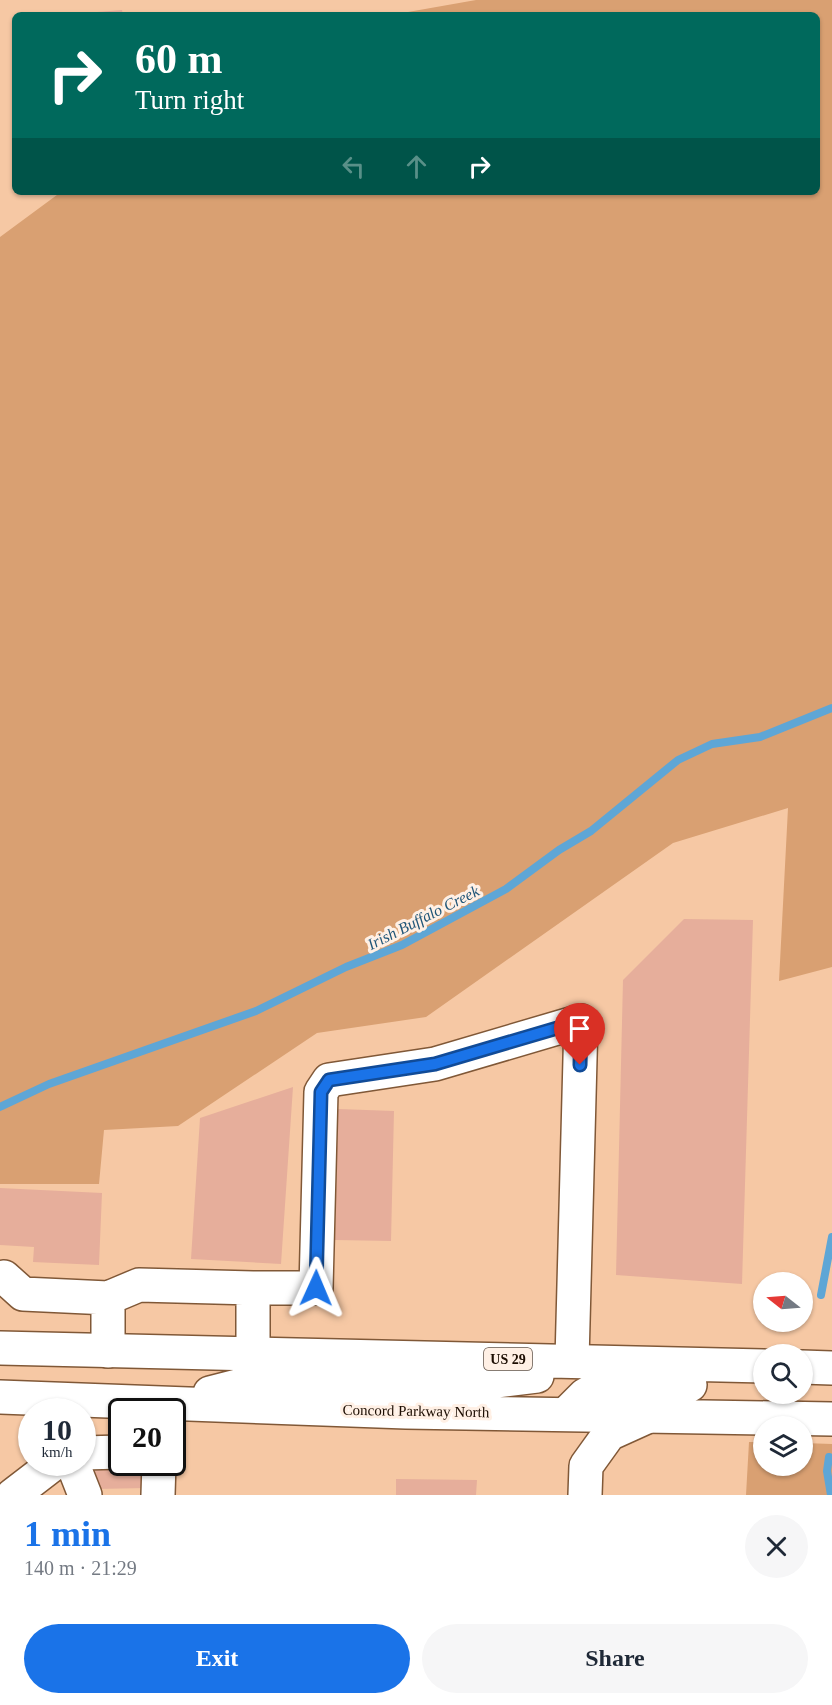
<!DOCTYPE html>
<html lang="en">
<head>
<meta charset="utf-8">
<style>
	:root { --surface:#fff; --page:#f6f6f7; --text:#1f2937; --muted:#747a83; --accent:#1a73e8 }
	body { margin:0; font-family:"Times New Roman",serif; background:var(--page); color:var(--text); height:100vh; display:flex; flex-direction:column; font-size:22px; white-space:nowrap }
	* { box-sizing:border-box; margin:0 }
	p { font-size:20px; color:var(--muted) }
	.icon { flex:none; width:33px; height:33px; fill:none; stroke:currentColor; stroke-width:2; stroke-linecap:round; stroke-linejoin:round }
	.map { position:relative; height:1495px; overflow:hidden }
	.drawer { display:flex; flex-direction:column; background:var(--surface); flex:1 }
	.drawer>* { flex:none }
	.hud { position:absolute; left:12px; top:12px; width:808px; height:183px; border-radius:9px; box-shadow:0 2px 4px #0004; background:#00695c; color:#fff; overflow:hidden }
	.needle { width:39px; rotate:287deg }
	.fabs { position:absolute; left:753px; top:1272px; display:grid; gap:12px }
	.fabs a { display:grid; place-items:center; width:60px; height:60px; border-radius:50%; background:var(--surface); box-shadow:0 2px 4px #0004; font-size:30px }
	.speed { position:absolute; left:18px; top:1398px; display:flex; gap:12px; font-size:30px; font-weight:700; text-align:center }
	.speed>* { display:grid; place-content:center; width:78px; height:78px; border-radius:50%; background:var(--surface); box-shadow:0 2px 4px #0004; line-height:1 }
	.speed small { font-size:15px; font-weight:400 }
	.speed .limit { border:3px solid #111; border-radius:9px; background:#fff; color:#111 }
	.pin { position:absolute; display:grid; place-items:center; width:51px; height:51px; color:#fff; margin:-62px -26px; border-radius:50% 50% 50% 0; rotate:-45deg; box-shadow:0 0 6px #0007 }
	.pin .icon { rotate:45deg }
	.me { position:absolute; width:66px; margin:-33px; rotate:1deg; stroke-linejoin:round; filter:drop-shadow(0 0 4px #0008) }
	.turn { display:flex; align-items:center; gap:21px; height:126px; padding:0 24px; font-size:27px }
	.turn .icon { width:78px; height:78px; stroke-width:2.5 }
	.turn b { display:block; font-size:42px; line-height:51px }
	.lanes { display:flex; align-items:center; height:57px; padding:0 24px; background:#0003; justify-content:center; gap:30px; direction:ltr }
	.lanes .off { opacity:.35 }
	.round { display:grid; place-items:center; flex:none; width:63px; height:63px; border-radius:32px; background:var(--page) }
	.overview { display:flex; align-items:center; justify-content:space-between; height:102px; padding:0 24px }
	h1 { font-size:36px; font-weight:700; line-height:45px; color:var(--accent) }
	.action { display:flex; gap:12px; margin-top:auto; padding:12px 24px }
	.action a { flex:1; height:69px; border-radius:36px; background:var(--accent); color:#fff; font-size:24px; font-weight:700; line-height:69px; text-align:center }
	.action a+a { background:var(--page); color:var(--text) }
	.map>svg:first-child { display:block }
</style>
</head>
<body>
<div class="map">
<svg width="832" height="1495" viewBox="0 0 832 1495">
	<rect width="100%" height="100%" fill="#f6c8a4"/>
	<!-- green -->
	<path fill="#d9a072" d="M 476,0 L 832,0 L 832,967 L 779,981 L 788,808 L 673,843 L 426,1017 L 317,1033 L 178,1126 L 104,1130 L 99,1184 L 0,1184 L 0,237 L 61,192 L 818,192 L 818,15 L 391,15 Z
		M 749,1442 L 763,1442 L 764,1466 L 802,1466 L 803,1443 L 832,1444 L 832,1495 L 746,1495 Z"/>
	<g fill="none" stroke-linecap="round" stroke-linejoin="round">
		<!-- stream -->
		<path stroke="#5ea6d6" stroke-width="8" d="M 0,1107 L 49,1084 L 256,1011 L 346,967 L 402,945 L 506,889 L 559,850 L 591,831 L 678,760 L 712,744 L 760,737 L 832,708
			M 821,1295 L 832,1237
			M 829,1457 L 827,1471 L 831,1495"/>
	</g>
	<!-- building -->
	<path fill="#e6ae9b" d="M 122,10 L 123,15 L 85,15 L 85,13 Z
		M 684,919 L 753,920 L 742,1284 L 616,1275 L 623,980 Z
		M 293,1087 L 281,1264 L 191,1259 L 200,1118 Z
		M 338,1109 L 394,1111 L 391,1241 L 335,1240 Z
		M 0,1188 L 102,1193 L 99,1265 L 33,1262 L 34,1247 L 0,1245 Z
		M 95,1462 L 147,1462 L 147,1488 L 95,1489 Z
		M 396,1479 L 477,1480 L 476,1495 L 396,1495 Z"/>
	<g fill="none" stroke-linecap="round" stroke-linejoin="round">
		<defs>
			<path id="minor" d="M 4,1277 L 23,1294 L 108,1298
				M 108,1351 L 108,1298 L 139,1285 L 253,1288
				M 253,1354 L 253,1288 L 316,1288 L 321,1092 L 329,1080 L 435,1064 L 581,1021 L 572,1360
				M 82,1453 L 122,1452
				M 72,1462 L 85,1495
				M 13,1495 L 56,1462
				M 158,1495 L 159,1462
				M 585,1495 L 586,1466 L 609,1434 L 651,1415"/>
			<path id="highway" d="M 0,1348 L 764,1366
				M 802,1367 L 832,1368
				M 210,1393 L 253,1382 L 472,1384 L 537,1376
				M 0,1397 L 406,1412 L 832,1419
				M 567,1413 L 585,1395 L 596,1389 L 690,1385"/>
		</defs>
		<!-- minor casing -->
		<use href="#minor" stroke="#805837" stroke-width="36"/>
		<!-- highway casing -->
		<use href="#highway" stroke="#805837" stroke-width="36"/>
		<!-- minor -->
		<use href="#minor" stroke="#fff" stroke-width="33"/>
		<!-- highway -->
		<use href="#highway" stroke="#fff" stroke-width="33"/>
	</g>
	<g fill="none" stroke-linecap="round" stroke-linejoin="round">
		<defs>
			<path id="route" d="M 316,1288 L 321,1092 L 329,1080 L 435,1064 L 581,1021 L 580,1065"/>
		</defs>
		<!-- route casing -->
		<use href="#route" stroke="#114b97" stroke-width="15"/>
		<!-- route -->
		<use href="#route" stroke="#1a73e8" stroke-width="10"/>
	</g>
	<g text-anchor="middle" stroke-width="6" stroke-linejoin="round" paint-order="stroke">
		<!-- shield labels -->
		<rect fill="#fff0e5" stroke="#605146" stroke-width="1.5" x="484" y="1348" width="48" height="22" rx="4.5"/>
		<g font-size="14" font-weight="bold" fill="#1c0d02">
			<text x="508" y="1364">US 29</text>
		</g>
		<!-- street labels -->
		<g font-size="15" fill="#1c0d02" stroke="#fff0e5">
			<text transform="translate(416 1411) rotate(1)" y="5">Concord Parkway North</text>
		</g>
		<!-- water labels -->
		<g font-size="16" font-style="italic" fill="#215678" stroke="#fff0e5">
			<text transform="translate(423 917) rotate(-27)" y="6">Irish Buffalo Creek</text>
		</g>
	</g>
</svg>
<div class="fabs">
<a><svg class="needle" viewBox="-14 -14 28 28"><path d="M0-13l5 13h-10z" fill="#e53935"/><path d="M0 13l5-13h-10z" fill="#747a83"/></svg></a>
<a><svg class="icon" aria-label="search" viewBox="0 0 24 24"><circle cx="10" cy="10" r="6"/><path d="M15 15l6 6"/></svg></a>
<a><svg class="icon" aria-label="layers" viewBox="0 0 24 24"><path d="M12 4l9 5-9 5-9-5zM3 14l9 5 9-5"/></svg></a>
</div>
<div class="speed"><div>10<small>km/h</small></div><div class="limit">20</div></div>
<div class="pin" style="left:580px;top:1065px;background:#d93025"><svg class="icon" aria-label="arrive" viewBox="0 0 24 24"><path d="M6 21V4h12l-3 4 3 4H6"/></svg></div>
<svg class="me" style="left:316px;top:1288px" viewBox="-20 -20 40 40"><path d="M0-17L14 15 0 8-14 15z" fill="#1a73e8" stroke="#fff" stroke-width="4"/></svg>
<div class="hud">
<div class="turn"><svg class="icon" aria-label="right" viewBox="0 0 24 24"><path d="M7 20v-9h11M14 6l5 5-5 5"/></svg><div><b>60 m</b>Turn right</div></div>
<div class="lanes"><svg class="icon off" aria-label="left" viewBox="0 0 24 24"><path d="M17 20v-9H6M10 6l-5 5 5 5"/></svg><svg class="icon off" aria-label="ahead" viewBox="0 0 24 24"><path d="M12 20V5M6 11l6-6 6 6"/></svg><svg class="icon" aria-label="right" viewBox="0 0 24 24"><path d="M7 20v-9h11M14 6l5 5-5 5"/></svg></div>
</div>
</div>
<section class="drawer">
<div class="overview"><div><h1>1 min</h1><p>140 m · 21:29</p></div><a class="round"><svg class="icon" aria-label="close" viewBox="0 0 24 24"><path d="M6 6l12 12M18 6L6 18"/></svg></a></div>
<div class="action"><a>Exit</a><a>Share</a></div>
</section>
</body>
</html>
